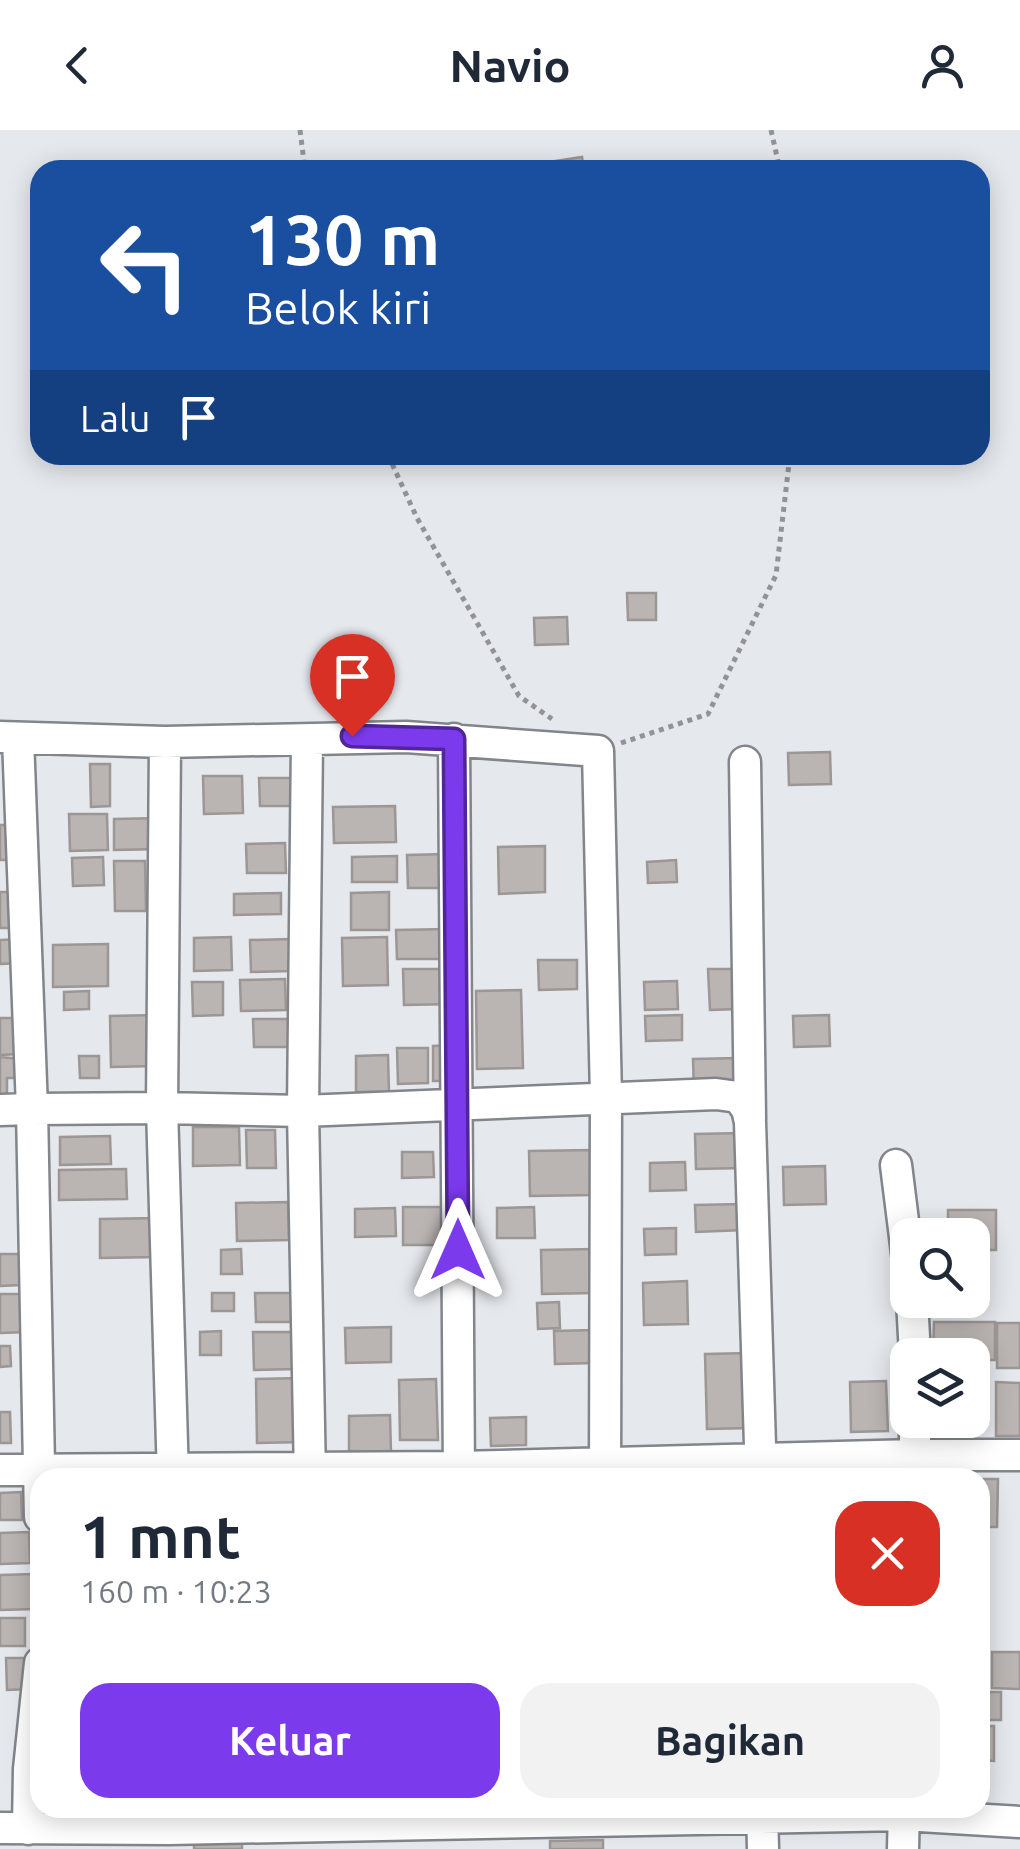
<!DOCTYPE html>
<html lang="id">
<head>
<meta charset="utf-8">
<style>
	:root { --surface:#fff; --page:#f2f2f3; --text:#1f2937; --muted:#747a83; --accent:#7c3aed }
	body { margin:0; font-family:Ubuntu,sans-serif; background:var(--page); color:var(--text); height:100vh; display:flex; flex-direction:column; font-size:38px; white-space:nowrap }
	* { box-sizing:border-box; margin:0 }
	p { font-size:32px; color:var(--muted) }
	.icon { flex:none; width:55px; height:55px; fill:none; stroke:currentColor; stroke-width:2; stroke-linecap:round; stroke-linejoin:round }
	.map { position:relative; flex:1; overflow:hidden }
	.panel { position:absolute; left:30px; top:1338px; width:960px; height:350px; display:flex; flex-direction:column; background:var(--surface); border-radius:30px; box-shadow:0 5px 25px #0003 }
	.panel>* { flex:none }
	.guide { position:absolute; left:30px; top:30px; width:960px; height:305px; border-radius:30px; box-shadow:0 5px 25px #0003; background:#1a4fa0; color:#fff; overflow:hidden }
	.fabs { position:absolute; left:890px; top:1088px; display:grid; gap:20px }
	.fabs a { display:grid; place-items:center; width:100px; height:100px; border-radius:20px; background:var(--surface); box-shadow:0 5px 25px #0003; font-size:50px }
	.pin { position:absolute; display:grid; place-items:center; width:85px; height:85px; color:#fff; margin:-102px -42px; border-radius:50% 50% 50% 0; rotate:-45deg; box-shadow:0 0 10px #0007 }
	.pin .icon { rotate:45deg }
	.me { position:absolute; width:110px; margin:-55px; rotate:0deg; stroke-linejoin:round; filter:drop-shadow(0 0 8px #0008) }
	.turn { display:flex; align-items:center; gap:35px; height:210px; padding:0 50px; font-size:45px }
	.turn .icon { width:130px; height:130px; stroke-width:2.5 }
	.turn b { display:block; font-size:70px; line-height:85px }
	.then { display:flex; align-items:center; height:95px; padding:0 50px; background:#0003; gap:20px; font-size:38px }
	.round { display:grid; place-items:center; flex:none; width:105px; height:105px; border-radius:30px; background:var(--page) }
	.headline { display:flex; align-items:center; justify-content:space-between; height:170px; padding:0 50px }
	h1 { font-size:60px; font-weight:600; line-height:75px }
	.action { display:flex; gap:20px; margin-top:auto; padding:20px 50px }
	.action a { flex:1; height:115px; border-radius:30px; background:var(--accent); color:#fff; font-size:40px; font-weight:600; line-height:115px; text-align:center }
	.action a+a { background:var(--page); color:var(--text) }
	header { display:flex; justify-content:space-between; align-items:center; height:130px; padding:0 50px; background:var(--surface); font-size:45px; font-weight:600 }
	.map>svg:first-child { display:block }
</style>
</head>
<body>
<header><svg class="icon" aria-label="back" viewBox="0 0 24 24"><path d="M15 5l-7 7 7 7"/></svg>Navio<svg class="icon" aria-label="person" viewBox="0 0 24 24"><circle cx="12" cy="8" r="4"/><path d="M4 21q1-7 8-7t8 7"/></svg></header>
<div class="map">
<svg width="1020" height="1719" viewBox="0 0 1020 1719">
	<rect width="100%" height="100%" fill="#e5e8ed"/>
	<!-- building -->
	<path fill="#bab4b2" stroke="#9c9694" stroke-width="2.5" d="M 582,27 L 584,40 L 497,40 Z
		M 627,463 L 656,463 L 656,490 L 628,490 Z
		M 567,487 L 568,514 L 535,515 L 534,488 Z
		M 830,622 L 831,654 L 789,655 L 788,623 Z
		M 90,634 L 110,634 L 110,676 L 91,677 Z
		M 203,646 L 242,646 L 243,683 L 204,684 Z
		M 259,648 L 291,648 L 291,676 L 260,676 Z
		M 395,676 L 396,712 L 334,713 L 333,677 Z
		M 69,684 L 107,684 L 108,720 L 70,721 Z
		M 161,688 L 162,719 L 114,720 L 114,689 Z
		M 0,695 L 8,695 L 8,730 L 0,730 Z
		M 285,713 L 286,743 L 247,743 L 246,714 Z
		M 545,716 L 545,762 L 499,764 L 498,717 Z
		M 446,724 L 446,758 L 408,758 L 407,725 Z
		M 397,726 L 397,752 L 352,752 L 352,727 Z
		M 103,727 L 104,755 L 73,756 L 72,728 Z
		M 676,730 L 677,752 L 648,753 L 647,732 Z
		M 114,731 L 145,731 L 146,781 L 115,781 Z
		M 0,762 L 18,762 L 19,798 L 0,798 Z
		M 389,762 L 389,800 L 351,800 L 351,763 Z
		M 281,763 L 281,784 L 234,785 L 234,764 Z
		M 448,799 L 448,829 L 397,829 L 396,800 Z
		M 231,807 L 232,840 L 194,841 L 194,808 Z
		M 387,807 L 388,855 L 343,856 L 342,808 Z
		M 22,809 L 22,833 L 0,834 L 0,810 Z
		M 290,809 L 290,841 L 251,842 L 250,810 Z
		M 108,814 L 108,856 L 53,857 L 53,815 Z
		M 538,830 L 577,830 L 577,859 L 539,860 Z
		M 403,839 L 455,839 L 455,874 L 404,875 Z
		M 708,839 L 739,839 L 740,879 L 710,880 Z
		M 285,849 L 286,880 L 241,881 L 240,850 Z
		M 677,851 L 678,879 L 645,880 L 644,852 Z
		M 192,852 L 223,852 L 223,885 L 193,886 Z
		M 521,860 L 523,938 L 477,939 L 476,861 Z
		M 89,861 L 89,879 L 64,880 L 64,862 Z
		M 155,885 L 156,936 L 111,937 L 110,886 Z
		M 682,885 L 682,910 L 646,911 L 645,886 Z
		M 829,885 L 830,916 L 794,917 L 793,886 Z
		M 0,888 L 20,888 L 20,924 L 0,925 Z
		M 253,889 L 292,889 L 292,917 L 254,917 Z
		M 455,915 L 456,951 L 433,951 L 433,916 Z
		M 397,918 L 428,918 L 428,953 L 398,954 Z
		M 388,925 L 389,962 L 356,962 L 356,926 Z
		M 79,926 L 99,926 L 99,948 L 80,948 Z
		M 0,927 L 21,929 L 21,948 L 7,948 L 7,967 L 0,967 Z
		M 738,928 L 739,962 L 694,963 L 693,929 Z
		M 193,997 L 239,997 L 240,1035 L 193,1036 Z
		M 246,1000 L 275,1000 L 276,1038 L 247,1038 Z
		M 743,1003 L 744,1038 L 696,1039 L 695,1004 Z
		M 110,1006 L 111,1034 L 60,1035 L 60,1007 Z
		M 593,1020 L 594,1065 L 530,1066 L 529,1021 Z
		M 402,1022 L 433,1022 L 434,1047 L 402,1048 Z
		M 685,1032 L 686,1060 L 650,1061 L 650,1033 Z
		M 825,1036 L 826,1074 L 784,1075 L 783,1037 Z
		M 126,1039 L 127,1069 L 59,1070 L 59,1040 Z
		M 288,1072 L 289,1110 L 237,1111 L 236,1073 Z
		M 743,1074 L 744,1100 L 696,1102 L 695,1075 Z
		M 403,1077 L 449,1077 L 449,1115 L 403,1115 Z
		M 534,1077 L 535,1108 L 497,1108 L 497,1078 Z
		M 395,1078 L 396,1106 L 355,1107 L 355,1079 Z
		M 948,1080 L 996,1080 L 996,1120 L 972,1120 L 972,1105 L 948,1105 Z
		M 157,1088 L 158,1127 L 100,1128 L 100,1089 Z
		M 676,1098 L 676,1124 L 645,1125 L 644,1099 Z
		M 241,1119 L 242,1144 L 221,1144 L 221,1120 Z
		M 594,1119 L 595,1163 L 542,1164 L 541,1120 Z
		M 0,1124 L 20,1124 L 20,1155 L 0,1156 Z
		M 687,1151 L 688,1194 L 644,1195 L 643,1153 Z
		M 212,1163 L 234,1163 L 234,1181 L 212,1181 Z
		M 255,1163 L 295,1163 L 296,1192 L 256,1192 Z
		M 0,1164 L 26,1164 L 27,1202 L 0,1203 Z
		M 559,1172 L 560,1198 L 538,1199 L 537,1173 Z
		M 934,1192 L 995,1192 L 995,1230 L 972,1230 L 972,1225 L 933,1225 Z
		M 997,1193 L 1020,1193 L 1020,1238 L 997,1238 Z
		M 391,1197 L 391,1232 L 346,1233 L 345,1198 Z
		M 594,1200 L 595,1233 L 555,1234 L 554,1201 Z
		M 221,1201 L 221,1225 L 200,1225 L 200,1202 Z
		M 253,1202 L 297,1202 L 298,1239 L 254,1240 Z
		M 0,1216 L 10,1216 L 11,1236 L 0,1237 Z
		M 751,1223 L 752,1298 L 707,1299 L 705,1224 Z
		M 302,1248 L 304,1312 L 257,1313 L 256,1249 Z
		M 436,1249 L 438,1310 L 400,1310 L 399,1250 Z
		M 886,1251 L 888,1301 L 851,1302 L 850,1252 Z
		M 996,1252 L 1020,1253 L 1020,1306 L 996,1306 Z
		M 0,1282 L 10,1282 L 11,1313 L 0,1313 Z
		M 390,1285 L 391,1322 L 349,1322 L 349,1286 Z
		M 526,1287 L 526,1315 L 491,1316 L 490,1288 Z
		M 980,1349 L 998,1349 L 997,1397 L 980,1397 Z
		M 21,1362 L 22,1390 L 0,1390 L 0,1363 Z
		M 29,1402 L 30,1433 L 0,1434 L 0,1403 Z
		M 34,1444 L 34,1479 L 0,1480 L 0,1445 Z
		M 0,1488 L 25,1488 L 25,1516 L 0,1516 Z
		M 992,1522 L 1020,1522 L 1020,1559 L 992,1558 Z
		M 6,1528 L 29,1528 L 30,1559 L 7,1560 Z
		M 980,1562 L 1001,1562 L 1001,1590 L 980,1590 Z
		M 980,1596 L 994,1596 L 994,1631 L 980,1630 Z
		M 603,1710 L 603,1719 L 550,1719 L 550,1711 Z
		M 242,1713 L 242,1719 L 194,1719 L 194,1715 Z"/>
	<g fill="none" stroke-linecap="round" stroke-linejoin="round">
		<defs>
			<path id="minor" d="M 0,607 L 165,612 L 406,607 L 598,621 L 606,967 L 605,1348
				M 454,609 L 459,1348
				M 307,610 L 303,981 L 310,1348
				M 745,632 L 750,989
				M 0,980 L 32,979 L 18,608
				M 896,1035 L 908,1131
				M 912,1170 L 915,1225
				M 915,1290 L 915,1325 L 1020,1325
				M 0,1340 L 459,1337 L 915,1325 L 915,1348
				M 173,1348 L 162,978 L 303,981 L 716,964 L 738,967 L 747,979 L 750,992 L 761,1348
				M 40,1387 L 32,979 L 162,978 L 165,612
				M 762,1678 L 763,1719
				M 0,1698 L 169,1699 L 903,1685 L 1020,1692
				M 28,1699 L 29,1639 L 40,1533
				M 903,1719 L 904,1678"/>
		</defs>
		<!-- minor casing -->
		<use href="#minor" stroke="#82858a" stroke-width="35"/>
		<!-- path -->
		<path stroke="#919397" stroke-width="5" stroke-dasharray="5 5" stroke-linecap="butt" d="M 300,0 L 305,40
			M 771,0 L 780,40
			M 388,325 L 417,388 L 519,566 L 552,589
			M 621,613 L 708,584 L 776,445 L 790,325"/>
		<!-- minor -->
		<use href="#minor" stroke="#fff" stroke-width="30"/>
	</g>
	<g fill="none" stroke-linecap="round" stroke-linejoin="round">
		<defs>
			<path id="route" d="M 352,606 L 454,609 L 458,1120"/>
		</defs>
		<!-- route casing -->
		<use href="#route" stroke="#51269a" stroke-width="25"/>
		<!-- route -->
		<use href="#route" stroke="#7c3aed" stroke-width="18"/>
	</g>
</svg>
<div class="fabs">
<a><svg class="icon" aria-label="search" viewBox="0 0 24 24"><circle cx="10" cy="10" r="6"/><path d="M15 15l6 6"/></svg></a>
<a><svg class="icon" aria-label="layers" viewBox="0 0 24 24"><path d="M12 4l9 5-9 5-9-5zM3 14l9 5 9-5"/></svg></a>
</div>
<div class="pin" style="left:352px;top:606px;background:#d93025"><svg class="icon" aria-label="arrive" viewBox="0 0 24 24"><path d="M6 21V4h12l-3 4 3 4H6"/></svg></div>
<svg class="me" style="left:458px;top:1120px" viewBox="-20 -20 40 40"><path d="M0-17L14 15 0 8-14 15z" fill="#7c3aed" stroke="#fff" stroke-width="4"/></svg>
<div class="guide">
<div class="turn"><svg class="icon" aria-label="left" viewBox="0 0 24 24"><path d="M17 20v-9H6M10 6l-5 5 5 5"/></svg><div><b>130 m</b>Belok kiri</div></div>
<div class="then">Lalu<svg class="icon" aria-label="arrive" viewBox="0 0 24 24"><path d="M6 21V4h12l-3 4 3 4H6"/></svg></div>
</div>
<section class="panel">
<div class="headline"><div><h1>1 mnt</h1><p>160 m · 10:23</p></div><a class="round" style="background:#d93025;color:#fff"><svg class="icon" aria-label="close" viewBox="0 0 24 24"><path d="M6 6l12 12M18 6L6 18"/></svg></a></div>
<div class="action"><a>Keluar</a><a>Bagikan</a></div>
</section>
</div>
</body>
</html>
